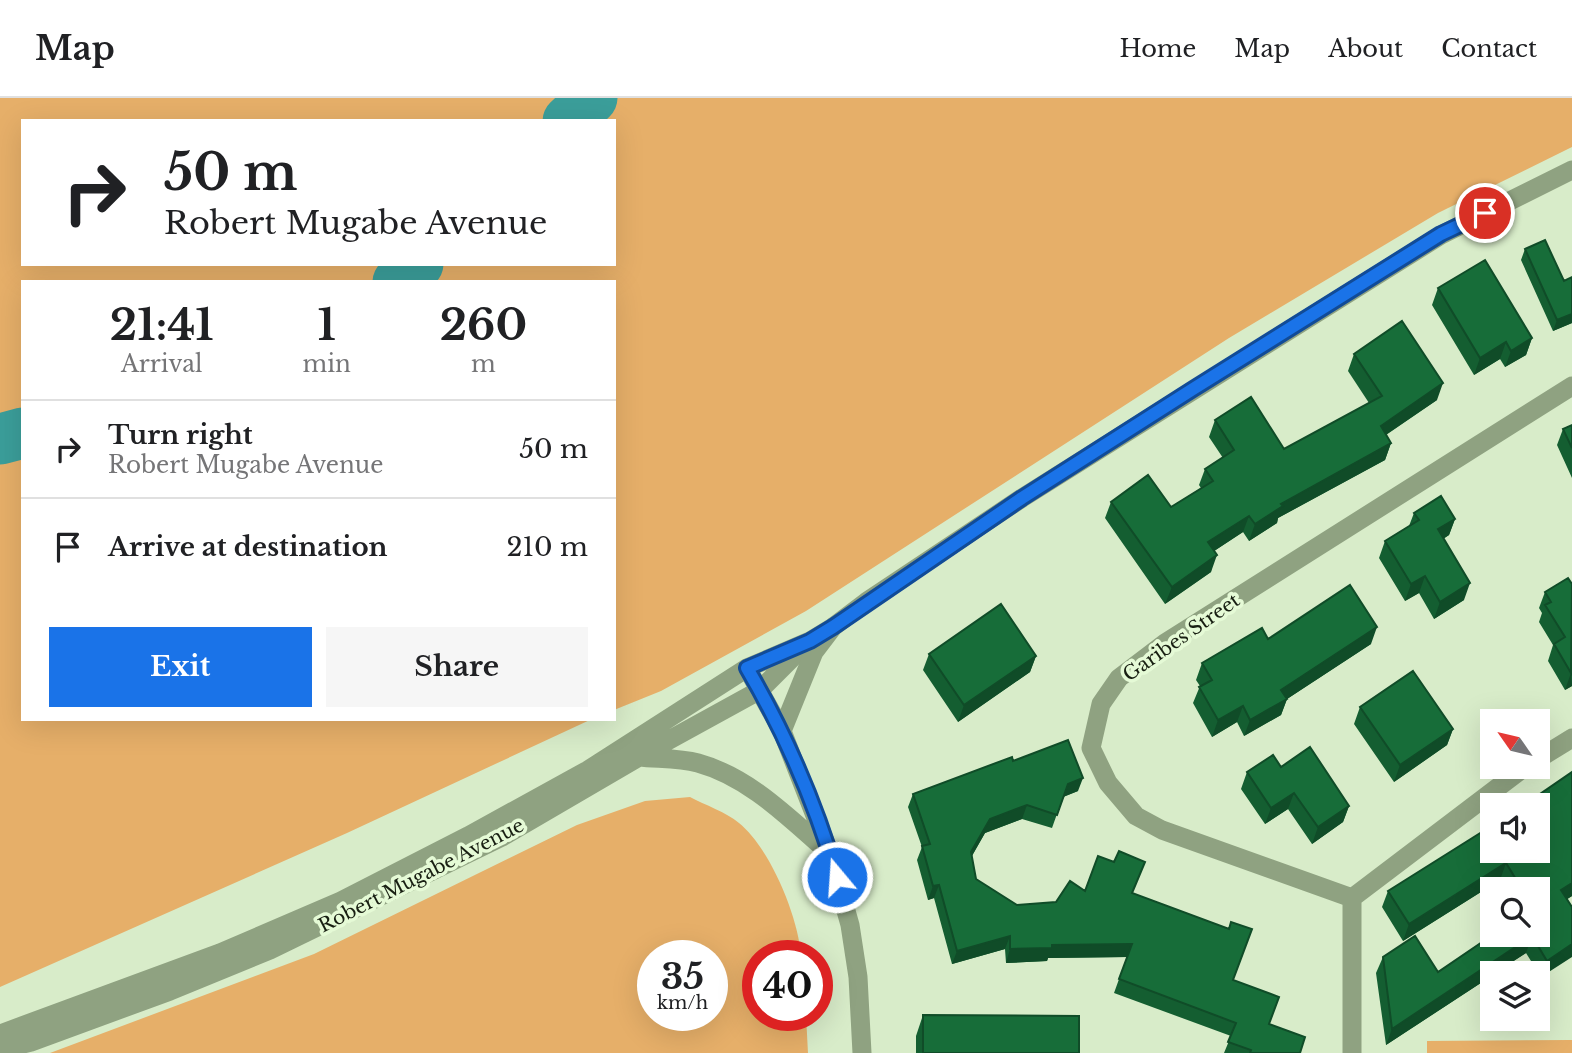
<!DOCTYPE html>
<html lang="en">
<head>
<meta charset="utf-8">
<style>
	:root { --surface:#fff; --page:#f6f6f6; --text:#202124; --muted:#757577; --line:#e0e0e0; --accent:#1a73e8 }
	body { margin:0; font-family:"Libre Baskerville",serif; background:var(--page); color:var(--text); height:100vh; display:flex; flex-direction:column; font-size:26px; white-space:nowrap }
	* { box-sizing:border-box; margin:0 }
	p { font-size:23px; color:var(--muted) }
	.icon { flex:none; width:38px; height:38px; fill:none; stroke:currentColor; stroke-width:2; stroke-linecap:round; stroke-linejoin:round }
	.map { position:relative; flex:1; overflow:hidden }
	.details { position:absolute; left:21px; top:182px; width:595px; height:441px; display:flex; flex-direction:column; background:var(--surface); border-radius:0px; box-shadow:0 7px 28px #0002 }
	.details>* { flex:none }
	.hud { position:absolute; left:21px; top:21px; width:595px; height:147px; border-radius:0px; box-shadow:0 7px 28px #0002; background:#fff; color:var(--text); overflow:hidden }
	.needle { width:46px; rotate:304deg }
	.buttons { position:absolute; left:1480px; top:611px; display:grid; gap:14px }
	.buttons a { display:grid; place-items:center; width:70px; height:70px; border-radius:0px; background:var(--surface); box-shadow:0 7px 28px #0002; font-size:35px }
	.speed { position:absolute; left:637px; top:842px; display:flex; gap:14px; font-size:35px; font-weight:700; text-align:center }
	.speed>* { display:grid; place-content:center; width:91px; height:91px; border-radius:50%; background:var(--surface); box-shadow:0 7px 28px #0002; line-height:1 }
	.speed small { font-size:18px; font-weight:400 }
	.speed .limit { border:10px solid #d22; background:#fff; color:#111 }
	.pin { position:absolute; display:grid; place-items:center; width:60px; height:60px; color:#fff; margin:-30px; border:4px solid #fff; border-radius:50%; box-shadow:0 2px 7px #0007 }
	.me { position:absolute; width:77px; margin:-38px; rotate:342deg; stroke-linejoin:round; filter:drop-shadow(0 0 5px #0008) }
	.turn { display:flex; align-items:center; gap:24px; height:147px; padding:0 28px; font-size:32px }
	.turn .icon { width:91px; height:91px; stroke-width:2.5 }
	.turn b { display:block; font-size:49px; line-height:60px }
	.eta { display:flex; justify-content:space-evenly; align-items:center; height:119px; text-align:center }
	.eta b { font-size:42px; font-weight:700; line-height:49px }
	.action { display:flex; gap:14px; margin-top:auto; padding:14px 28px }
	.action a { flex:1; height:80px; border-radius:0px; background:var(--accent); color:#fff; font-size:28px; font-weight:700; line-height:80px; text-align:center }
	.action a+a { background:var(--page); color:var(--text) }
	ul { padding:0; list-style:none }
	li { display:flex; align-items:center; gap:21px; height:98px; padding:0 28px; border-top:2px solid var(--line) }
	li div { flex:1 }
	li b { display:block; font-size:26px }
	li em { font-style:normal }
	header { display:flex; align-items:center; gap:42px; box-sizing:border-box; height:98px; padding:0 35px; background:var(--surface); border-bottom:2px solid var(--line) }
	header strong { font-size:33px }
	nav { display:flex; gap:38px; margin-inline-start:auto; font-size:24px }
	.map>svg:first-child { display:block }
</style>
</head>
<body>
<header>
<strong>Map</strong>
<nav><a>Home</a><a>Map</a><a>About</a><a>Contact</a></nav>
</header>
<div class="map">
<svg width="1572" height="955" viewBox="0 0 1572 955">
	<rect width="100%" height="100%" fill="#d8ecc9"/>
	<!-- green -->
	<path fill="#e6af69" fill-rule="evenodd" d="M 0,0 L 1572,0 L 1572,49 L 1438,115 L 1229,240 L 806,513 L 661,593 L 614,612 L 614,184 L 23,184 L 23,621 L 592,621 L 347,735 L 0,889 ZM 23,23 L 614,23 L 614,166 L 23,166 Z
		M 690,699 C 705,707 726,714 739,725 C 770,750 798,818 801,857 L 758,858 L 758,917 L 806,917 L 808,955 L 50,955 L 314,856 L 577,727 L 645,703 ZM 653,858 L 712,858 L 712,917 L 653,917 Z
		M 1572,942 L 1572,955 L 1427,955 L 1427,943 Z"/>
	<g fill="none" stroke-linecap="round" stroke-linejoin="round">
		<!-- river -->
		<path stroke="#3b9e9a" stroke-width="51" d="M 568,23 L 592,0
			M 398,184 L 418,166
			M 0,341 L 23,335"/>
		<!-- minor -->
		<path stroke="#8fa281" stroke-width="19" d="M 747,570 L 810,543 L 833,529 L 866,504 L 1022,400 L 1441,137 L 1572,72
			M 760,592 L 801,551
			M 1538,661 L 1572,640
			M 1352,800 L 1162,732 L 1136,718 L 1108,685 L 1091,650 L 1101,606 L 1119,580 L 1165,545 L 1572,288
			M 1352,955 L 1352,800 L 1526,668"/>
		<!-- tertiary -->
		<path stroke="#8fa281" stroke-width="19" d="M 782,633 L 814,554 L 833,529
			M 639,659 C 658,661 679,660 698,665 C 749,679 788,719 827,753
			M 0,936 L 220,855 L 341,803 L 468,738 L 588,672 L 747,570 L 782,633 L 830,756 L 850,827 L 858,879 L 862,955
			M 0,952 L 31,944 L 170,893 L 270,852 L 502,739 L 651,652 L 760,592"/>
	</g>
	<!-- wall -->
	<path fill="#145e31" d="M 1525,151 L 1572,225 L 1553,233 L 1521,162 Z
		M 1438,190 L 1532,240 L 1526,257 L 1505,269 L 1500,261 L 1474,277 L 1432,207 Z
		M 1354,256 L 1437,302 L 1386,337 L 1391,345 L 1385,362 L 1278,420 L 1277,425 L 1249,443 L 1243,434 L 1214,453 L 1211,474 L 1165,506 L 1105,420 L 1111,404 L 1171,409 L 1201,390 L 1199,387 L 1205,371 L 1223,360 L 1209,339 L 1215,322 L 1284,351 L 1369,305 L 1348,273 Z
		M 1572,327 L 1572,380 L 1557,347 L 1563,331 Z
		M 1414,415 L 1455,421 L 1449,437 L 1443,441 L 1464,502 L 1434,521 L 1419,495 L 1405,503 L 1379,460 L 1385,443 L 1409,428 Z
		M 1572,486 L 1572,588 L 1565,592 L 1548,563 L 1553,547 L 1539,524 L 1542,515 L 1539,510 L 1545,494 Z
		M 1268,541 L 1371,546 L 1287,601 L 1281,617 L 1244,638 L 1237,624 L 1212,639 L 1193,605 L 1200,588 L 1196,582 L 1202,565 Z
		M 929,556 L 1036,558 L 1030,574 L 958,624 L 923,572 Z
		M 1360,609 L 1453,631 L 1447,647 L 1394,684 L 1354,626 Z
		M 1013,663 L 1078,693 L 1063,699 L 1052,730 L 1022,721 L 985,735 L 972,758 L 976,781 L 1017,807 L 1056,804 L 1085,793 L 1133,795 L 1233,882 L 1269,926 L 1300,955 L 1224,955 L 1231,938 L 1114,895 L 1127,859 L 1048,860 L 1047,863 L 1006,865 L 1005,851 L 952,866 L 934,800 L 928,802 L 917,762 L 922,749 L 908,709 L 913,696 Z
		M 1281,669 L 1349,708 L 1343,724 L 1312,746 L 1288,711 L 1265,726 L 1241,691 L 1247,674 Z
		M 1572,674 L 1572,798 L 1567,801 L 1572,809 L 1541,879 L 1526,855 L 1495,875 L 1493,875 L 1493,877 L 1386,947 L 1376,875 L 1383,859 L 1438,874 L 1538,836 L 1538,791 L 1505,791 L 1500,782 L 1403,843 L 1382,809 L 1388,793 L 1493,752 Z
		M 923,917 L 1079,955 L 916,955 L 916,938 Z"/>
	<!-- shaded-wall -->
	<path fill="#104c28" d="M 1572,216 L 1572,225 L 1553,233 L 1557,222 Z
		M 1532,240 L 1526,257 L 1505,269 L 1511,253 Z
		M 1506,244 L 1500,261 L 1474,277 L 1480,260 Z
		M 1443,285 L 1437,302 L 1375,344 L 1381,328 Z
		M 1391,345 L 1385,362 L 1278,420 L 1277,425 L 1249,443 L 1255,426 L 1281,406 Z
		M 1249,418 L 1243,434 L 1202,461 L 1208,444 Z
		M 1455,421 L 1449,437 L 1432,448 L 1438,431 Z
		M 1217,457 L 1211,474 L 1165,506 L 1172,489 Z
		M 1425,478 L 1419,495 L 1405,503 L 1411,486 Z
		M 1470,485 L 1464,502 L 1434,521 L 1440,504 Z
		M 1377,529 L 1371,546 L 1287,601 L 1281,617 L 1244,638 L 1250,622 L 1281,592 Z
		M 1036,558 L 1030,574 L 958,624 L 964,607 Z
		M 1571,575 L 1572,588 L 1565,592 Z
		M 1243,608 L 1237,624 L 1212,639 L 1218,622 Z
		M 1453,631 L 1447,647 L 1394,684 L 1400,667 Z
		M 1083,680 L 1078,693 L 1063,699 L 1068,686 Z
		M 1294,695 L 1288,711 L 1265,726 L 1271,710 Z
		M 1027,707 L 1022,721 L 985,735 L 966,768 L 971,754 L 990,721 Z
		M 1349,708 L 1343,724 L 1312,746 L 1318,729 Z
		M 1506,765 L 1500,782 L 1403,843 L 1409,826 Z
		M 1572,785 L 1572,798 L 1555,809 L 1561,792 Z
		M 939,787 L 934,800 L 928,802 L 933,788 Z
		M 1010,838 L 1005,851 L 952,866 L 957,853 Z
		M 1532,838 L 1526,855 L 1495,875 L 1493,875 L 1493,877 L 1386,947 L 1392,931 Z
		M 1132,846 L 1127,859 L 1048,860 L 1047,863 L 1006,865 L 1010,851 L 1052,847 Z
		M 1572,846 L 1572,859 L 1541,879 L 1547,863 Z"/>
	<!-- building -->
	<path fill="#176d39" stroke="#104c28" stroke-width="2" d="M 1545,142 L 1564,183 L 1572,179 L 1572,216 L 1557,222 L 1525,151 Z
		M 1485,162 L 1532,240 L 1511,253 L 1506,244 L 1480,260 L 1438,190 Z
		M 1402,223 L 1443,285 L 1381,328 L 1391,345 L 1281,406 L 1283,408 L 1255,426 L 1249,418 L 1208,444 L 1217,457 L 1172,489 L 1111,404 L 1148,377 L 1171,409 L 1213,383 L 1205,371 L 1234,352 L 1215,322 L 1251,299 L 1284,351 L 1382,298 L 1354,256 Z
		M 1572,327 L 1572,350 L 1563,331 Z
		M 1441,398 L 1455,421 L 1438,431 L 1470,485 L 1440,504 L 1425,478 L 1411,486 L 1385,443 L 1419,422 L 1414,415 Z
		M 1568,480 L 1572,486 L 1571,575 L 1554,546 L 1565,539 L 1545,507 L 1551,504 L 1545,494 Z
		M 1350,487 L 1377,529 L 1281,592 L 1287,601 L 1250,622 L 1243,608 L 1218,622 L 1199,589 L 1212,582 L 1202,565 L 1262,530 L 1268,541 Z
		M 1001,506 L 1036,558 L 964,607 L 929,556 Z
		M 1413,573 L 1453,631 L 1400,667 L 1360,609 Z
		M 1068,642 L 1083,680 L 1068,686 L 1057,717 L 1027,707 L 990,721 L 971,754 L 976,781 L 1017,807 L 1056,804 L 1070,783 L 1085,793 L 1098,758 L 1114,764 L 1119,753 L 1145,764 L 1132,795 L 1229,831 L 1231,824 L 1252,831 L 1233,882 L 1279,899 L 1269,926 L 1305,939 L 1300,955 L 1250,955 L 1251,952 L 1228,944 L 1236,925 L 1119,881 L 1132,846 L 1052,847 L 1052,850 L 1010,851 L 1010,838 L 957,853 L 939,787 L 933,788 L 922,748 L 930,746 L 913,696 L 1012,659 L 1013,663 Z
		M 1310,649 L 1349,708 L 1318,729 L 1294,695 L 1271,710 L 1247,674 L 1273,657 L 1281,669 Z
		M 1572,674 L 1572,785 L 1561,792 L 1572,809 L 1572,846 L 1547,863 L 1532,838 L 1392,931 L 1383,859 L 1415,838 L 1438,874 L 1494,836 L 1538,836 L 1538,791 L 1522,791 L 1506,765 L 1409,826 L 1388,793 L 1493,727 L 1493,752 L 1538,752 L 1538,707 L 1524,707 Z
		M 923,917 L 1079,918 L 1079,955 L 923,955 Z"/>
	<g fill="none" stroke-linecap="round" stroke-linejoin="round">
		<defs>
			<path id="route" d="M 837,779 C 816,707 785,635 747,570 L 810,543 L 833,529 L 1022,400 L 1193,291 L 1441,136 L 1485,115"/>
		</defs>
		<!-- route casing -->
		<use href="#route" stroke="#114b97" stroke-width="18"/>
		<!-- route -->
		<use href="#route" stroke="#1a73e8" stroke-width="12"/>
	</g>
	<g text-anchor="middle" stroke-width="7" stroke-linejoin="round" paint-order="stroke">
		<!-- street labels -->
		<g font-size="19" fill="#181f12" stroke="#e5fad6">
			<text transform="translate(1181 539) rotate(-35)" y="7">Garibes Street</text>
			<text transform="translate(421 777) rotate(-27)" y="7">Robert Mugabe Avenue</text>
		</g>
	</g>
</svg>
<div class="buttons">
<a><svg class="needle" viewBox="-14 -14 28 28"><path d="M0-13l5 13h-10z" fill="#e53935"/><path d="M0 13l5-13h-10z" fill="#757577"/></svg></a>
<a><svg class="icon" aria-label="sound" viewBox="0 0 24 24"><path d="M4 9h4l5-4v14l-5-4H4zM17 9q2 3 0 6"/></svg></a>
<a><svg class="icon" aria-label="search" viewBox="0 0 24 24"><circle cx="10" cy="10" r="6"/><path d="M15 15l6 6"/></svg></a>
<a><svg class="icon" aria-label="layers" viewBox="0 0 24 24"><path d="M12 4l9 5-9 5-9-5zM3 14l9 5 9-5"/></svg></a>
</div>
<div class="speed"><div>35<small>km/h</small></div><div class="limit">40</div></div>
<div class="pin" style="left:1485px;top:115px;background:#d93025"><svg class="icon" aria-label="arrive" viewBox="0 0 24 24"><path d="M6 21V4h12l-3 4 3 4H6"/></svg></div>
<svg class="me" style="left:837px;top:779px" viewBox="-20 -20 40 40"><circle r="17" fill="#1a73e8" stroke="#fff" stroke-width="3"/><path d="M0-11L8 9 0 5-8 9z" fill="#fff"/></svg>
<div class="hud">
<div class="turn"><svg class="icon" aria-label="right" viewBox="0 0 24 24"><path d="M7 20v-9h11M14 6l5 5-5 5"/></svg><div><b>50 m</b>Robert Mugabe Avenue</div></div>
</div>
<section class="details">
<div class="eta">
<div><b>21:41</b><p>Arrival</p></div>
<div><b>1</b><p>min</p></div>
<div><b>260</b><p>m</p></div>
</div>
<ul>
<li><svg class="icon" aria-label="right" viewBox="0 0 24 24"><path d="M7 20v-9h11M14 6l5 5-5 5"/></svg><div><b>Turn right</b><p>Robert Mugabe Avenue</p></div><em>50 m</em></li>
<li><svg class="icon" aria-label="arrive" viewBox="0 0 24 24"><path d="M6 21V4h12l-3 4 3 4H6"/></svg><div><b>Arrive at destination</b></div><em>210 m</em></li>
</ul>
<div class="action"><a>Exit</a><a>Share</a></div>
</section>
</div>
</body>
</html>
